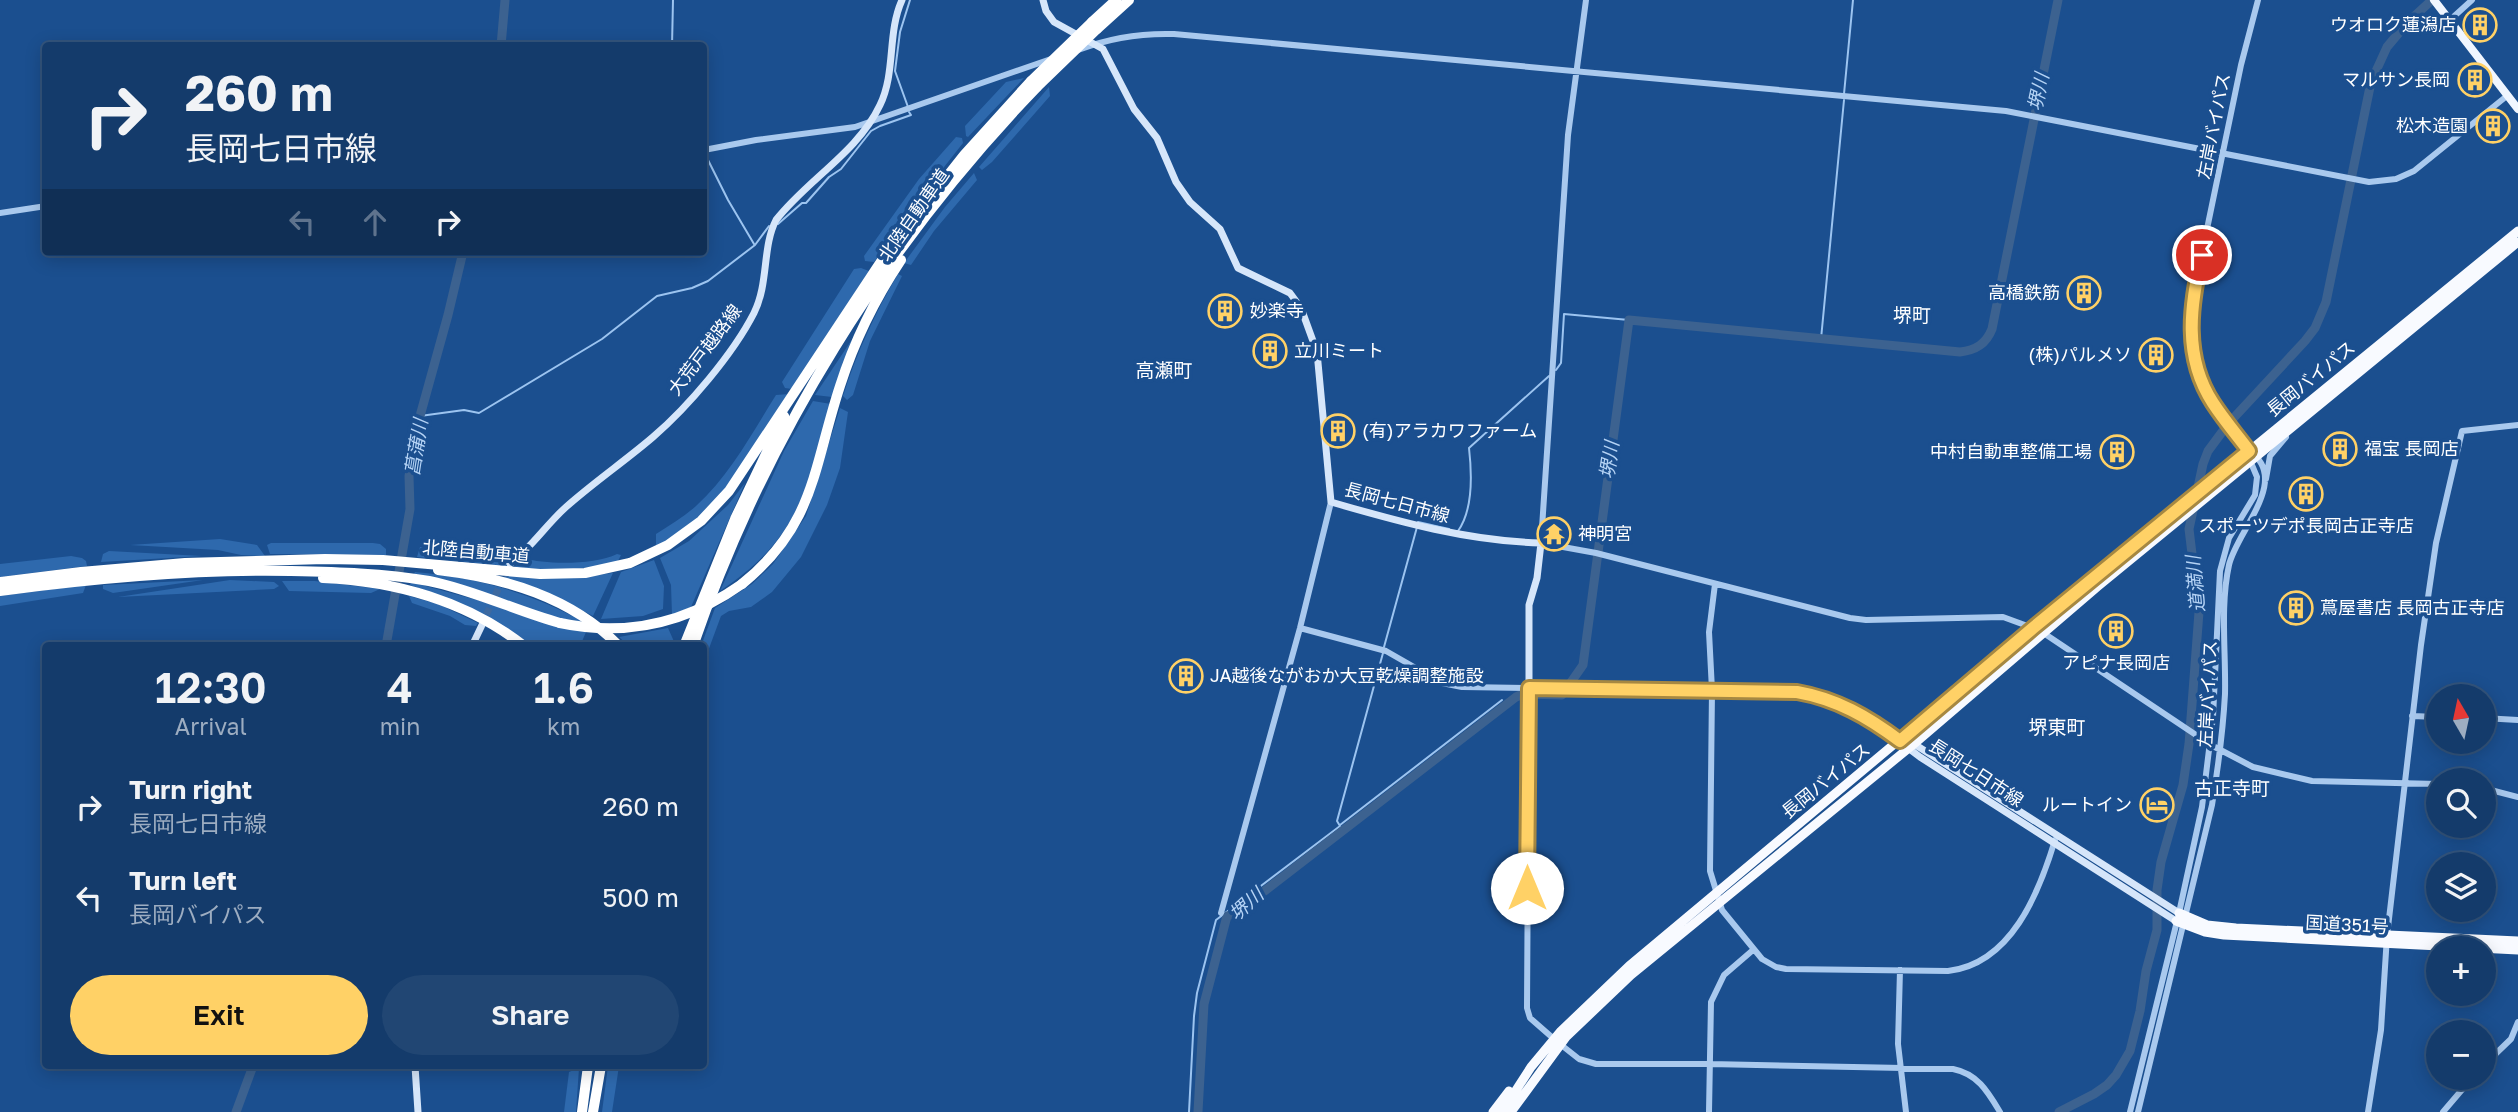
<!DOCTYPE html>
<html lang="en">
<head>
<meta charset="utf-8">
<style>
	:root { --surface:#143b6b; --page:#214673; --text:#f1f3f6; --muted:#9dadc1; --line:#33557e; --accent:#ffd166 }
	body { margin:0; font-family:"Golos Text","Noto Sans JP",sans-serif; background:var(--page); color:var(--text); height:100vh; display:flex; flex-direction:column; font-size:26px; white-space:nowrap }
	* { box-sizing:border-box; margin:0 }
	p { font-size:23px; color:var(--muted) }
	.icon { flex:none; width:38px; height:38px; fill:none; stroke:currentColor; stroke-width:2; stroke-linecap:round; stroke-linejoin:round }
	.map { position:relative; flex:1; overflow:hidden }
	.side { position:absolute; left:42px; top:642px; width:665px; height:427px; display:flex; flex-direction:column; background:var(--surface); border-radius:7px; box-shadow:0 4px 18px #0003,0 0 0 2px var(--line) }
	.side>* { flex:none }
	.guide { position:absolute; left:42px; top:42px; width:665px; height:214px; border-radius:7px; box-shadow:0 4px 18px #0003,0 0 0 2px var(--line); background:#143b6b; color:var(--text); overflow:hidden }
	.needle { width:46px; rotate:351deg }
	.tools { position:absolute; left:2426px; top:684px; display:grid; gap:14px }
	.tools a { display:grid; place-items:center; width:70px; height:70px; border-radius:50%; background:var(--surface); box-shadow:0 4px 18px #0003,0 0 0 2px var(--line); font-size:35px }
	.pin { position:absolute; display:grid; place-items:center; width:60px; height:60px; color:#fff; margin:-30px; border:4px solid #fff; border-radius:50%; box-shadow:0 2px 7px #0007 }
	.me { position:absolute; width:77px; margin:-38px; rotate:0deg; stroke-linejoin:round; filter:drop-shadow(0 0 5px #0008) }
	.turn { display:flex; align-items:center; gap:24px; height:147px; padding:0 28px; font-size:32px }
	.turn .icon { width:91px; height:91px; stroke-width:2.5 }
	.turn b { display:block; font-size:49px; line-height:60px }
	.lanes { display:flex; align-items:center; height:66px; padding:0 28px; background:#0003; justify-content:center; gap:35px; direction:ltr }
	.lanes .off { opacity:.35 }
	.eta { display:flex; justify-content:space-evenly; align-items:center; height:119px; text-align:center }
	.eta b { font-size:42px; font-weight:600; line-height:49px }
	.action { display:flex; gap:14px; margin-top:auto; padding:14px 28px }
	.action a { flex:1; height:80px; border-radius:42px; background:var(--accent); color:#111; font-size:28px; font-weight:600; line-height:80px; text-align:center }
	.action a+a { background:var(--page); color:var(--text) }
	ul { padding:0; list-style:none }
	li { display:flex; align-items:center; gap:21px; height:91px; padding:0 28px }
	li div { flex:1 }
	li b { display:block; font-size:26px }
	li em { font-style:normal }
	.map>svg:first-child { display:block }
</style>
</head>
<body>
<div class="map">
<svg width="2518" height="1112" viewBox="0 0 2518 1112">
	<rect width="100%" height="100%" fill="#1b4f8f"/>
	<!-- green -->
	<path fill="#2e69ad" d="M 1024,78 L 968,137 L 966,136 L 965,126 L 1006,82 Z
		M 1049,87 L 1050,96 L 992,162 L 982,170 L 979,167 Z
		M 956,137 L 962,138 L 963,143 L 911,209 L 874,262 L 865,261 L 864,256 L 919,179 Z
		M 974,173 L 977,180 L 934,231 L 911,265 L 904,263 L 945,207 Z
		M 861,268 L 869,271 L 792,389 L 785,388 L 782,382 L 854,269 Z
		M 898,274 L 902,276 L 870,341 L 853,395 L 847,400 L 843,396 C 857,352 875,313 898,274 Z
		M 859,329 L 843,362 L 832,397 L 815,395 Z
		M 789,394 L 751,454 L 711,507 L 685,530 L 656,547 L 656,534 C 670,525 684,517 696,506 C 730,475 752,433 776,395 Z
		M 813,401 L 831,404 C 806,490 800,538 720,591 L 784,451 Z
		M 840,408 L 848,412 L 840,468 L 827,505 L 801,557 L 772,592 L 751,607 L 729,611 L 721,616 L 704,662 L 704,646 L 701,646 L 715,608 L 752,584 L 773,564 L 806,516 Z
		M 745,483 L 691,607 L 672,615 L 671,585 L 660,558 L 689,541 L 728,505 Z
		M 220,539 L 257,545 L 265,556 L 241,555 L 218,550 L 130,545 Z
		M 271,543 L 373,543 L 380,544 L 386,549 L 386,555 L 270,554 L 267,545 Z
		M 420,547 L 497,553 L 510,558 L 506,566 L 417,557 Z
		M 109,551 L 202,556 L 101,562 L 103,554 Z
		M 617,554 L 621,555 L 617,563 C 582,570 550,571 515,567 L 523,558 C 547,565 594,565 617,554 Z
		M 71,556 L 82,558 L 86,561 L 87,566 L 0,577 L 0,564 Z
		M 654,560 L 664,586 L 663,609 L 643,616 L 601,619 L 621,572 Z
		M 415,572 C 476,577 531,593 584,622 L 552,617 L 414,574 Z
		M 613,573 L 593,616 L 540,589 L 504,578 L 507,574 L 572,578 Z
		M 203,580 L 113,593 L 103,589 L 103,585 Z
		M 230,580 L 274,582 L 279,586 L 274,589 L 118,597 Z
		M 282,581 L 315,581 L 380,589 L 371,593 L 289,591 Z
		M 411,582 L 488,603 L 552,625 L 586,632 L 580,646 L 530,646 L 512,633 L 431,592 L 410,585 Z
		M 86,585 L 83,593 L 0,606 L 0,596 Z
		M 409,596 L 438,604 L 478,623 L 476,626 L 465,625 L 450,616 L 412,603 Z
		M 668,628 L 676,646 L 629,646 L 619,637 Z
		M 608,1066 L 619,1066 L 612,1112 L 602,1112 Z
		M 579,1068 L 576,1112 L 564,1112 L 569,1072 Z"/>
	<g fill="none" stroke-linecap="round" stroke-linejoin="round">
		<!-- stream -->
		<path stroke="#9cc4f0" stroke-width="2" d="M 672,46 L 673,0
			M 1844,94 L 1853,0
			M 908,107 L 895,71 L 900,32 L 910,0
			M 704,152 L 728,200 L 754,244
			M 778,224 L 802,203 L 806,203 L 829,177 L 841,169 L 871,131 L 880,126 L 911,115 L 909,112
			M 1821,339 L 1844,100
			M 1556,370 L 1561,363 L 1564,314 L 1629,320
			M 420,416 L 464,410 L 479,413 L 602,339 L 657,296 L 692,288 L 708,281 L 755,245 L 769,226
			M 1418,522 L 1449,529
			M 1458,531 C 1473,510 1472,474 1469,448 L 1549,376
			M 1384,647 L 1417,527
			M 1340,825 L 1502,700
			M 1189,1112 L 1194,1016 L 1197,993 L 1216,920 L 1340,826 L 1337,821 L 1383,653"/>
		<!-- river -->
		<path stroke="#3c6290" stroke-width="9" d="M 501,46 L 505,0
			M 386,646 L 410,509 L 409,476 L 420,416 L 448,315 L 463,252
			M 236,1112 L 253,1066
			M 1198,1112 L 1204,1004 L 1227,916 L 1236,913 L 1516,697 L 1523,694 L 1562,695 L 1583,665 L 1629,320 L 1960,352 C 1976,350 1986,344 1992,329 L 2058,0
			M 2059,1112 L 2094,1094 L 2107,1085 L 2116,1075 L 2130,1051 L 2140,1011 L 2146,971 L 2157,930 L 2157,890 L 2161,862 L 2183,785 L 2189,744 L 2199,612 L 2189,529 L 2203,464 L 2208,451 L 2228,424 L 2305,341 L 2315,328 L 2326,302 L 2371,82 L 2387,47 L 2408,22 L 2432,0"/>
		<!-- secondary-tunnel -->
		<path stroke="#3d69a0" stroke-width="7" stroke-dasharray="7 3.5" stroke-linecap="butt" d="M 482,624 L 508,568"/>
		<!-- tertiary -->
		<path stroke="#a9c9ee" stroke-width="6" d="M 1586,0 L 1568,135 L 1541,543 L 1596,553 L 1850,618 L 1866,620 L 2003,617 L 2033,628
			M 2450,20 L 2472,0
			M 1078,50 C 1109,38 1141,33 1174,34 L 2006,111 L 2369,182 L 2396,179 L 2414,171 L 2508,95
			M 704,150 L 756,140 L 855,127 L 1051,59
			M 0,213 L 46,206
			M 2266,479 L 2270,456 L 2286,437
			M 1715,584 L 1709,632 L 1712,690 L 1710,871 L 1722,910 L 1762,959 L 1776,967 L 1786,969 L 1948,971 C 2011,964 2039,893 2055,840
			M 1300,628 L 1386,651 L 1442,683 L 1462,687 L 1529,688 L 1527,1008 L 1530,1018 L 1554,1039
			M 2042,632 L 2211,745 L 2253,767 L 2312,781 L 2438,784
			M 2412,716 L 2438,717
			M 2483,718 L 2518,720
			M 2483,788 L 2518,797
			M 1221,913 L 1300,628 L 1331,502
			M 1900,970 L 1898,1044 L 1906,1112
			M 1560,1044 L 1579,1059 L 1596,1064 L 1710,1064 L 1953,1069 C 1978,1074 1988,1092 2000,1112
			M 2483,1066 L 2511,1039 L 2518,1022
			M 1709,1112 L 1711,1002 L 1724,975 L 1753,950
			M 2130,1112 L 2179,913 L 2202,807 L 2213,717 L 2220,571 L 2229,538 L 2255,495 L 2257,477 L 2249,458
			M 2138,1112 L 2212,805 C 2218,768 2223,731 2225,694 C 2226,652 2220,606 2229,565 C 2236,532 2292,479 2249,451 L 2212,402 L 2202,383 L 2192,350 L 2191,319 L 2196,282 L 2241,65 L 2258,0
			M 2368,1112 L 2381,1030 L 2387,936 L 2421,645 L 2436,543 L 2462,431 L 2518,425
			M 2443,1112 L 2472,1078"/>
		<!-- secondary -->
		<path stroke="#d6e6fa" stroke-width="7" d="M 1043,0 L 1046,11 L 1054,22 L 1103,49 L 1134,109 L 1157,138 L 1176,182 L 1190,202 L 1220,229 L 1238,268 L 1290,293 L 1301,308 L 1317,352 L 1331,502 C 1400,522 1468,541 1541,543 L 1537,578 L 1529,605 L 1529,688 L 1781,690 L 1825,698 L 1867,717 L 1920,757 L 2176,921
			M 510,564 C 531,548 546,525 566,507 C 594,482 625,461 653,437 C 688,407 733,354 754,313 C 769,283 762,247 776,220 C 807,180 858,152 880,105 C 896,72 887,33 902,0
			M 472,646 L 482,625
			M 1911,742 L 2179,913
			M 415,1066 L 418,1112"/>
		<!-- primary -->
		<path stroke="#f0f6ff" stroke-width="8" d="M 2434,0 L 2518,109"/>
		<!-- trunk -->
		<path stroke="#f8faff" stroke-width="9" d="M 2179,913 L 2207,925 L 2236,928 L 2518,941
			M 2176,921 L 2205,932 L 2224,935 L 2518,950
			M 1493,1112 L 1509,1091
			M 1502,1112 L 1531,1067 L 1561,1031 L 1629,966 L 2033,628 L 2518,231
			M 1511,1112 L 1566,1037 L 1631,975 L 1915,743 L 2097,587 L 2518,242"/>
		<!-- motorway -->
		<path stroke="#fff" stroke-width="10" d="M 1092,22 L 1116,0
			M 1097,29 L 1129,0
			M 438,570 C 505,578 571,597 619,646
			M 323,578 C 395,581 467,601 524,646
			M 0,582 L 81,572 L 185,563 L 325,559 L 383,560 L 540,574 L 585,573 L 630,563 L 668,545 L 701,521 L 729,491 L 888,251 L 964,155 L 1031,81
			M 742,584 C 815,525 813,468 840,386 C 854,342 875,299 901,260
			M 0,591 C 97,578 193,569 291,571 C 337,572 383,573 429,581 C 474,590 516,611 560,623
			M 684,646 L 735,519 L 784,416
			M 693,646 C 765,437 884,246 1037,87
			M 582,1112 L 588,1066
			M 593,1112 L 601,1066"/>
		<!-- motorway-bridge -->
		<path stroke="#fff" stroke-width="10" d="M 1031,81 L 1092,22
			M 1037,87 L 1097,29
			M 560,623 C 626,637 687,623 742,584"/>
	</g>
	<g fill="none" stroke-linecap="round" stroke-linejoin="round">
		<defs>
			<path id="route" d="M 1527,888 L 1529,688 L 1797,692 C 1837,699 1868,717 1900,741 L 2033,628 L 2249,451 C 2237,435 2224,420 2213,403 C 2183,357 2190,305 2202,255"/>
		</defs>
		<!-- route casing -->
		<use href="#route" stroke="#a68842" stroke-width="18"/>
		<!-- route -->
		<use href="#route" stroke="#ffd166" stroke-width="12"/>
	</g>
	<!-- icons -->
	<defs>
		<symbol id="building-ring" viewBox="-11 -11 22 22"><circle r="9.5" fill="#1b4f8f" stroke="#ffd166" stroke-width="1.5"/><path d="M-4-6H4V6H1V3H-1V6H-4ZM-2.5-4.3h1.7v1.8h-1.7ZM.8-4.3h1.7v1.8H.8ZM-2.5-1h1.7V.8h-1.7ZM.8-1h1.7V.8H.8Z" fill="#ffd166"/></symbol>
		<symbol id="temple-ring" viewBox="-11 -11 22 22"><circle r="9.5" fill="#1b4f8f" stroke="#ffd166" stroke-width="1.5"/><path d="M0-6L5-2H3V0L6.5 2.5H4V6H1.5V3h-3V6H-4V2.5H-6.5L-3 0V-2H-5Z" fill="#ffd166"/></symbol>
		<symbol id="hotel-ring" viewBox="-11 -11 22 22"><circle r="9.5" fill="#1b4f8f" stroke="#ffd166" stroke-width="1.5"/><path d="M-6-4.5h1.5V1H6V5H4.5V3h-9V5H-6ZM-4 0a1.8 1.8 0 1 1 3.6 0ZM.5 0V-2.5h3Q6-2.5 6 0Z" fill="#ffd166"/></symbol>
	</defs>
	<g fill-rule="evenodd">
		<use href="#building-ring" x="2461" y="6" width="38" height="38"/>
		<use href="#building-ring" x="2456" y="61" width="38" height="38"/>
		<use href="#building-ring" x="2474" y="107" width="38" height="38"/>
		<use href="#building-ring" x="2065" y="274" width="38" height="38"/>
		<use href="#building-ring" x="1206" y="292" width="38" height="38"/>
		<use href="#building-ring" x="1251" y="332" width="38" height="38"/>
		<use href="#building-ring" x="2137" y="336" width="38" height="38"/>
		<use href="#building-ring" x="1319" y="412" width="38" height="38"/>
		<use href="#building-ring" x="2321" y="430" width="38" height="38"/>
		<use href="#building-ring" x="2098" y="433" width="38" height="38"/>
		<use href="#building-ring" x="2287" y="475" width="38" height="38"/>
		<use href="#temple-ring" x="1535" y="515" width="38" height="38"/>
		<use href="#building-ring" x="2277" y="589" width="38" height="38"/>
		<use href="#building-ring" x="2097" y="612" width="38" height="38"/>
		<use href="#building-ring" x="1167" y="657" width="38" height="38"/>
		<use href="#hotel-ring" x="2138" y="786" width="38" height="38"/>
	</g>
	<g text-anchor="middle" stroke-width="7" stroke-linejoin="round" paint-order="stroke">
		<!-- poi labels -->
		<g font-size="18" fill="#fff" stroke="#1b4f8f" text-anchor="end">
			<text x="2456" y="31">ウオロク蓮潟店</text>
			<text x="2450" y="86">マルサン長岡</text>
			<text x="2468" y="132">松木造園</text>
			<text x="2060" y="299">高橋鉄筋</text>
			<text x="1250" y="317" text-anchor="start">妙楽寺</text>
			<text x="1294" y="357" text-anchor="start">立川ミート</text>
			<text x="2132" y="361">(株)パルメソ</text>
			<text x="1362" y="437" text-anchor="start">(有)アラカワファーム</text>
			<text x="2364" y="455" text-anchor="start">福宝 長岡店</text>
			<text x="2092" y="458">中村自動車整備工場</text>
			<text x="2306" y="532" text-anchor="middle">スポーツデポ長岡古正寺店</text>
			<text x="1578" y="540" text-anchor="start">神明宮</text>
			<text x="2320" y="614" text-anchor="start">蔦屋書店 長岡古正寺店</text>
			<text x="2116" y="669" text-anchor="middle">アピナ長岡店</text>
			<text x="1210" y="682" text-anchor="start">JA越後ながおか大豆乾燥調整施設</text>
			<text x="2132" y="811">ルートイン</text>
		</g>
		<!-- street labels -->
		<g font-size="18" fill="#fff" stroke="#1b4f8f">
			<text transform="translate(2214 126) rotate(-79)" y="6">左岸バイパス</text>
			<text transform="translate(914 215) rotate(-55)" y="6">北陸自動車道</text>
			<text transform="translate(705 350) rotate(-53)" y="6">大荒戸越路線</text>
			<text transform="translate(2311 379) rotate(-39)" y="6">長岡バイパス</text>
			<text transform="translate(1397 503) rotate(15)" y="6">長岡七日市線</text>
			<text transform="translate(476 552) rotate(5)" y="6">北陸自動車道</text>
			<text transform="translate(2208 694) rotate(-87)" y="6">左岸バイパス</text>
			<text transform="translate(1976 773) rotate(33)" y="6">長岡七日市線</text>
			<text transform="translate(1826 781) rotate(-39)" y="6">長岡バイパス</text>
			<text transform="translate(2347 925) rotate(3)" y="6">国道351号</text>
		</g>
		<!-- water labels -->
		<g font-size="19" font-style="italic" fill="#b5d3f5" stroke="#1b4f8f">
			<text transform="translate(2038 92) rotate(-78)" y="7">堺川</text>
			<text transform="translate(416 447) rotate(-81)" y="7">菖蒲川</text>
			<text transform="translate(1609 460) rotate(-82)" y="7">堺川</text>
			<text transform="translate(2195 584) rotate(-95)" y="7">道満川</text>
			<text transform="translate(1246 904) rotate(-42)" y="7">堺川</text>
		</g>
		<!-- neighbourhood labels -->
		<g font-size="19" fill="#fff" stroke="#1b4f8f">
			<text x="1912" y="322">堺町</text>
			<text x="1164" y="377">高瀬町</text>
			<text x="2057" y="734">堺東町</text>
			<text x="2232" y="795">古正寺町</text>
		</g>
	</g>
</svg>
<div class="tools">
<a><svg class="needle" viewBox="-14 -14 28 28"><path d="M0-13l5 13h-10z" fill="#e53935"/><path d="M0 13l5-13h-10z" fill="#9dadc1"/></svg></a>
<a><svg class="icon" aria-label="search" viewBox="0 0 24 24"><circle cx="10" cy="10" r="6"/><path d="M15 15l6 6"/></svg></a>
<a><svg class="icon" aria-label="layers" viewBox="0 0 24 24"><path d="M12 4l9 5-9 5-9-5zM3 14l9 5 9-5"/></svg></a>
<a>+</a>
<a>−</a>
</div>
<div class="pin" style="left:2202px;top:255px;background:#d93025"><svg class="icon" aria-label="arrive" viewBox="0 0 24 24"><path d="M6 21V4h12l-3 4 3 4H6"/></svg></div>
<svg class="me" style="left:1527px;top:888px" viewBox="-20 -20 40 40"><circle r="19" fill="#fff"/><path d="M0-13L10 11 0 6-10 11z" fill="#ffd166"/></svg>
<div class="guide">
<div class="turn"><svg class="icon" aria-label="right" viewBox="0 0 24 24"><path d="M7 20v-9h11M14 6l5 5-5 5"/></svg><div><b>260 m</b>長岡七日市線</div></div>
<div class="lanes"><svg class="icon off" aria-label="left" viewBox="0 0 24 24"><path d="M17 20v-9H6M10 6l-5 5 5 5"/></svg><svg class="icon off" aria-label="ahead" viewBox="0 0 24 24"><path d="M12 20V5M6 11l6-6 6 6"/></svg><svg class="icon" aria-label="right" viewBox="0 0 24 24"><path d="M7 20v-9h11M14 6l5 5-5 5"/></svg></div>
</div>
<section class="side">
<div class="eta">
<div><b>12:30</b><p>Arrival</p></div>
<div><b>4</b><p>min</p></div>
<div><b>1.6</b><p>km</p></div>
</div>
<ul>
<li><svg class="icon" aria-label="right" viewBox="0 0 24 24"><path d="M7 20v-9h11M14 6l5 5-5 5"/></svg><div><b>Turn right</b><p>長岡七日市線</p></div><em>260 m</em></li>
<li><svg class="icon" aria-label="left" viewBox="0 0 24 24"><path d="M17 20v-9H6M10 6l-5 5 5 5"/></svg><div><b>Turn left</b><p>長岡バイパス</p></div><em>500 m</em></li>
</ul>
<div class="action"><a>Exit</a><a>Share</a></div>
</section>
</div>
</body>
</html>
